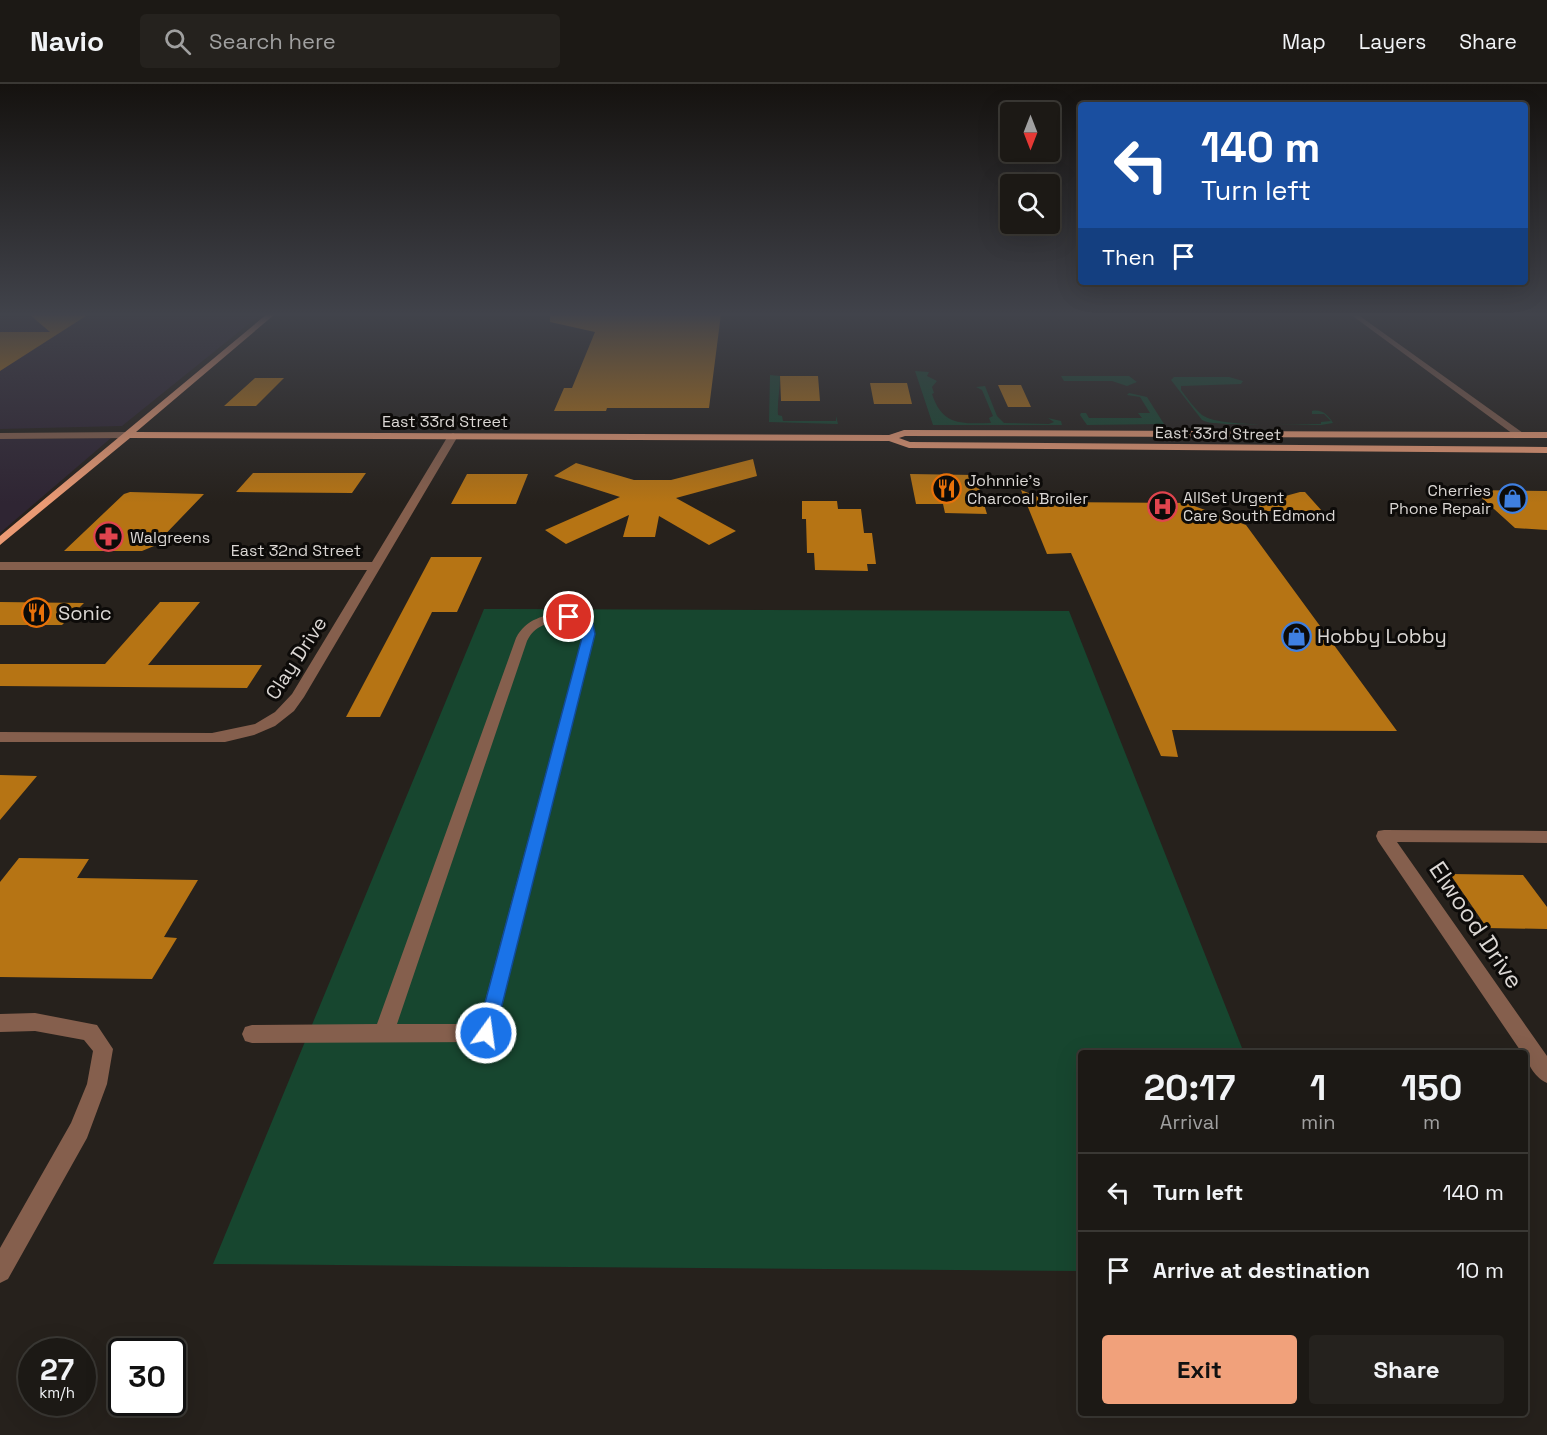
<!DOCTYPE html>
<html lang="en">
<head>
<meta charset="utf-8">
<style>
	:root { --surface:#1c1915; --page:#25221e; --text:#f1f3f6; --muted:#a0a0a0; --line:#3a3834; --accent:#f1a17b }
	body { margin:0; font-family:"Space Grotesk",sans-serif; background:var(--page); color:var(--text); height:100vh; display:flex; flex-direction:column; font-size:22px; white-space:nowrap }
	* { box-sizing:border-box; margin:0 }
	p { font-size:20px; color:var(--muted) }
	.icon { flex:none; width:33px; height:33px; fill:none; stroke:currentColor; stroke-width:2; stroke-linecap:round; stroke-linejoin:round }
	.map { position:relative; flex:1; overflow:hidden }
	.sheet { position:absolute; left:1078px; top:966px; width:450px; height:366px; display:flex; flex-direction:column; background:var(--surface); border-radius:6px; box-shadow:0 6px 24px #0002,0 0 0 2px var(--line) }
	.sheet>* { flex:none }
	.banner { position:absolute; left:1078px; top:18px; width:450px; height:183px; border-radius:6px; box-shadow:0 6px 24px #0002,0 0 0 2px var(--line); background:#1a4fa0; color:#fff; overflow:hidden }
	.needle { width:39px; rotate:180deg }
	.tools { position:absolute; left:1000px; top:18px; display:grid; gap:12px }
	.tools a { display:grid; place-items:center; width:60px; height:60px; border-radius:6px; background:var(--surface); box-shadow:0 6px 24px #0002,0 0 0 2px var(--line); font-size:30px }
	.speed { position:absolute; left:18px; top:1254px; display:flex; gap:12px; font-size:30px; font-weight:700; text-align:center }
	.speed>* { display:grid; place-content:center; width:78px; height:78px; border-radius:50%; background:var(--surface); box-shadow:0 6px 24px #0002,0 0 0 2px var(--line); line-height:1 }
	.speed small { font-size:15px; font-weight:400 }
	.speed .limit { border:3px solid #111; border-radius:9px; background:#fff; color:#111 }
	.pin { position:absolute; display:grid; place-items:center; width:51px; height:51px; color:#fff; margin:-26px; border:3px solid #fff; border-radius:50%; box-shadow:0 2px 6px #0007 }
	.me { position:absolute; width:66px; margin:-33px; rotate:14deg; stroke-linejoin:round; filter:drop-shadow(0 0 4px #0008) }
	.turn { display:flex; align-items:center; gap:21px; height:126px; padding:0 24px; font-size:27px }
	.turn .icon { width:78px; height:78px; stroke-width:2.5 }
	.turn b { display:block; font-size:42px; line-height:51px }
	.then { display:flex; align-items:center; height:57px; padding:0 24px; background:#0003; gap:12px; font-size:22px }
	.eta { display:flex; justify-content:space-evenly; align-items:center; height:102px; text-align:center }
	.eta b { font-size:36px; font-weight:600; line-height:42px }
	.cta { display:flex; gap:12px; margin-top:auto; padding:12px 24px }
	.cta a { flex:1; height:69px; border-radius:6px; background:var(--accent); color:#111; font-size:24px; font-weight:600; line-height:69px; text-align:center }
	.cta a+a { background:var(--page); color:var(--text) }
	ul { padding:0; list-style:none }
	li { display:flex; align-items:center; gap:18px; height:78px; padding:0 24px; border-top:2px solid var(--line) }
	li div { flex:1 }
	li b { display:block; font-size:22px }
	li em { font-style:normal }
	header { display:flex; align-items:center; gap:36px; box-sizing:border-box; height:84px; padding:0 30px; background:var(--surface); border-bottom:2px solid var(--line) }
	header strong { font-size:28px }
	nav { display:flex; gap:33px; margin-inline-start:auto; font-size:21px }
	.search { width:420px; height:54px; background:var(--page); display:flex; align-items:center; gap:15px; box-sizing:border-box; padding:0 21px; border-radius:6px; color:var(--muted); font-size:22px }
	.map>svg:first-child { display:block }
</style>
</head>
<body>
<header>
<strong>Navio</strong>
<div class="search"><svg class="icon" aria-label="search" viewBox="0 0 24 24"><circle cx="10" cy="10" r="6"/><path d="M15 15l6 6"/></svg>Search here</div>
<nav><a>Map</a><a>Layers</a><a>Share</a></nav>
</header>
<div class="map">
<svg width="1547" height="1351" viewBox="0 0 1547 1351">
	<rect width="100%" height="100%" fill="#26211c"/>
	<!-- commercial -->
	<path fill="#2f2533" d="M 0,230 L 261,230 L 122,342 L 0,345 Z
		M 111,354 L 0,449 L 0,355 Z"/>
	<!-- green -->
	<path fill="#17462f" d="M 915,287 L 929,288 L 927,292 L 937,297 L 932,303 L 934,309 L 932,310 C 942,341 960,340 991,339 L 989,334 L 993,332 L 982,306 L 976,303 L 985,302 L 997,332 L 1004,339 L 1049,340 L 1054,338 L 1048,334 L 1061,337 L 1062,341 L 933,341 Z
		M 770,291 L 780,292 C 780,306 777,319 778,331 L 782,332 L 783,337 L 836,337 L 836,332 L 838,340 L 769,338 Z
		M 1061,292 L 1129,292 L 1137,298 L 1127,302 L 1112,297 L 1064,297 Z
		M 1174,293 L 1229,293 L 1243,297 L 1241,300 L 1181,302 L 1181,306 C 1187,314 1194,324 1202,331 C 1219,344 1297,340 1321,340 L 1321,338 L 1331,337 L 1324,330 L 1312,330 L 1312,327 C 1322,325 1328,331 1333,339 L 1321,341 L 1227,340 C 1219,339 1210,340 1202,336 L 1171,296 Z
		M 1129,309 L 1147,313 L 1164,340 L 1087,341 L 1080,331 L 1081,329 L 1086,329 L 1089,334 L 1142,334 L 1138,329 L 1150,329 L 1140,313 L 1127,311 Z
		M 484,525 L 1069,527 L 1244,969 L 1082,969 L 1081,1187 L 213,1180 Z"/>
	<!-- building -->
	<path fill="#b67414" d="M 29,230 L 89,230 L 0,287 L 0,248 L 50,248 Z
		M 550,230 L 721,230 L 709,324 L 607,324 L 606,327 L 554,327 L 564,304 L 572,304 L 595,248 L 550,238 Z
		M 780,292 L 818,292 L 820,317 L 781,317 Z
		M 255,294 L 284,294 L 256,322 L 224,322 Z
		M 870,299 L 907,299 L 912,320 L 874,320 Z
		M 998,301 L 1021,301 L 1031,323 L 1008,323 Z
		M 753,375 L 757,392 L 676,414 L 736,447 L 709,461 L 659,432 L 655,453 L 623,453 L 629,431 L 566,460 L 545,446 L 620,413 L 554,392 L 576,379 L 634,396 L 671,396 Z
		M 253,389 L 366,389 L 352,409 L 236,408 Z
		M 467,390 L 528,390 L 516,420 L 451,420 Z
		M 910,390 L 975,391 L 987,430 L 945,429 L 943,420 L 916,420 Z
		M 1021,406 L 1051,418 L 1186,419 L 1246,441 L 1397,647 L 1172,646 L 1178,673 L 1161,672 L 1071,469 L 1047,470 Z
		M 1473,406 L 1547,407 L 1547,446 L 1515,444 Z
		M 130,408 L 204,410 L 154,462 L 142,467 L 64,467 L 124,410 Z
		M 1300,408 L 1305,408 L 1322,427 L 1254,427 L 1253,421 Z
		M 802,417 L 837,417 L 838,425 L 861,425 L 864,449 L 872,449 L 876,480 L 867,480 L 868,487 L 815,486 L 814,469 L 807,469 L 806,435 L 802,435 Z
		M 431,473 L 482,473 L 457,528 L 432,528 L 380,633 L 346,633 Z
		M 0,518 L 84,519 L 62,541 L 0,541 Z
		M 160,518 L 200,518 L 148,581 L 262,581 L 247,604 L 0,602 L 0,580 L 105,580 Z
		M 0,691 L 37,692 L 0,736 Z
		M 19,774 L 89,775 L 77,794 L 198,796 L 164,853 L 177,854 L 152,895 L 0,893 L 0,798 Z
		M 1450,790 L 1523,791 L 1547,823 L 1547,845 L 1487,844 Z"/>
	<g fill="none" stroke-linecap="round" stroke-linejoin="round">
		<!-- minor -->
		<path fill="#855f4d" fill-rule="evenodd" d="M 1350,230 L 1357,230 L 1523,349 L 1523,353 L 1517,353 Z
			M 0,349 L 126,348 L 131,351 L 126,354 L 0,355 Z
			M 453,349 L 458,352 L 304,613 L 294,627 L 275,642 L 254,651 L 225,658 L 0,658 L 0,648 L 212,649 L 255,640 L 275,628 L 292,610 L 367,486 L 0,486 L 0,478 L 372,478 L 448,352 Z
			M 565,530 L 592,534 L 595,550 L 493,956 L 486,958 L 252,959 L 245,957 L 242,950 L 245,943 L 252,941 L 377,940 L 516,554 C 526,535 544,530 565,530 ZM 565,538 L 582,540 L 583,550 L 479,940 L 397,940 L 527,557 C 535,541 548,538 565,538 Z
			M 1384,746 L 1547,747 L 1547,759 L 1397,758 L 1547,972 L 1547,999 C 1537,995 1526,980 1526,969 L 1522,969 L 1378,757 L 1376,752 L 1378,747 Z
			M 35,929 L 97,941 L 113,965 L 107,1000 L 87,1054 L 8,1195 L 0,1199 L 0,1164 L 71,1039 L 87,1000 L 93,967 L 84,956 L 35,947 L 0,948 L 0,930 Z"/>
		<!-- major -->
		<path fill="#ea9a74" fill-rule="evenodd" d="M 267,230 L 275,230 L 136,348 L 889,351 L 904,346 L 1547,348 L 1547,354 L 905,352 L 899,354 L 910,358 L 1547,363 L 1547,369 L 909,364 L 889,357 L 130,354 L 0,461 L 0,452 Z"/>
	</g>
	<!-- sky -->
	<linearGradient id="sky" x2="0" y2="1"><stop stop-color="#15120f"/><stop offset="0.55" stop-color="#41434b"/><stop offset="1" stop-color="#41434b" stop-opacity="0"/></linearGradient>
	<rect width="1547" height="419" fill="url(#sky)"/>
	<!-- route -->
	<path fill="#1a73e8" stroke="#114b97" stroke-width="1.5" d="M 569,529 L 592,535 L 595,550 L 495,949 L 492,955 L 486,958 L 480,955 L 477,949 L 583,550 L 582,540 L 565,535 L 565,530 Z"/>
	<!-- icons -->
	<defs>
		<symbol id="restaurant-ring" viewBox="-11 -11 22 22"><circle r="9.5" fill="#0d0b09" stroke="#e8710a" stroke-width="1.5"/><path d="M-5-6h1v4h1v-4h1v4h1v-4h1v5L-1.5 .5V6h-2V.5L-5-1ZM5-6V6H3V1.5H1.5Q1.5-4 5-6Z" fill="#e8710a"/></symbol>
		<symbol id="shop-ring" viewBox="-11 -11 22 22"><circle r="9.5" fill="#0d0b09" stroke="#3f7fe0" stroke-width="1.5"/><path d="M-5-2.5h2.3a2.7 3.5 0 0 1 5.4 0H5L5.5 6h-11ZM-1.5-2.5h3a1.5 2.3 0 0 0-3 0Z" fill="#3f7fe0"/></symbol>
		<symbol id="hospital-ring" viewBox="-11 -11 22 22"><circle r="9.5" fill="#0d0b09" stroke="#e0444e" stroke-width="1.5"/><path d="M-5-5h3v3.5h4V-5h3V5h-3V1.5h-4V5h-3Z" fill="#e0444e"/></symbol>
		<symbol id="pharmacy-ring" viewBox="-11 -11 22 22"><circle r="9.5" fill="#0d0b09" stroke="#e0444e" stroke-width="1.5"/><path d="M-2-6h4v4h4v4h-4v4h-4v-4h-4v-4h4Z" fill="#e0444e"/></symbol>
	</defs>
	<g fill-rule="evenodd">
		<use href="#restaurant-ring" x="930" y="388" width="33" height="33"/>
		<use href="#shop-ring" x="1496" y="398" width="33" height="33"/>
		<use href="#hospital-ring" x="1146" y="406" width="33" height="33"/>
		<use href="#pharmacy-ring" x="92" y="436" width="33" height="33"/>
		<use href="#restaurant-ring" x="20" y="512" width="33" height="33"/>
		<use href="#shop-ring" x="1280" y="536" width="33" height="33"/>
	</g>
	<g text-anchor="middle" stroke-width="6" stroke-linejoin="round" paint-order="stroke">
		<!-- far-street labels -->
		<g font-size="16" fill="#dbd7d4" stroke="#0d0b09">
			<text x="445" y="343">East 33rd Street</text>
			<text transform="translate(1218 349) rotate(1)" y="6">East 33rd Street</text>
			<text x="296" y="472">East 32nd Street</text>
		</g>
		<!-- far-poi labels -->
		<g font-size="16" fill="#dbd7d4" stroke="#0d0b09" text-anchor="start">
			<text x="967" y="402">Johnnie's<tspan x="967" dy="18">Charcoal Broiler</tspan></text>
			<text x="1491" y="412" text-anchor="end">Cherries<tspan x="1491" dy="18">Phone Repair</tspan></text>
			<text x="1183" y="419">AllSet Urgent<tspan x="1183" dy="18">Care South Edmond</tspan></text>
			<text x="130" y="459">Walgreens</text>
		</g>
		<!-- poi labels -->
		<g font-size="20" fill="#dbd7d4" stroke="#0d0b09" text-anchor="start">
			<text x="58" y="536">Sonic</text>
			<text x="1317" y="559">Hobby Lobby</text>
		</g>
		<!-- street labels -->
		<g font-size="20" fill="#dbd7d4" stroke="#0d0b09">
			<text transform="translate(296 574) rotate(-57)" y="7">Clay Drive</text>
		</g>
		<!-- near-street labels -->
		<g font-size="24" fill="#dbd7d4" stroke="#0d0b09">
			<text transform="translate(1476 841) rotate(56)" y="8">Elwood Drive</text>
		</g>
	</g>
</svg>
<div class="tools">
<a><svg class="needle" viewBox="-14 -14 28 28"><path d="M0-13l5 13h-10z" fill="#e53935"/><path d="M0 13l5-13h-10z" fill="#a0a0a0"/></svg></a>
<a><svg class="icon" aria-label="search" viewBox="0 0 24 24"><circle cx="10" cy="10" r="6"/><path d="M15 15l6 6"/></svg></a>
</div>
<div class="speed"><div>27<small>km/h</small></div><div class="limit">30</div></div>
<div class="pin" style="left:569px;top:533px;background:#d93025"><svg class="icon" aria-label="arrive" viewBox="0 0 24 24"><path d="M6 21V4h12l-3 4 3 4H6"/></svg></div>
<svg class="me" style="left:486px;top:949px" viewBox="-20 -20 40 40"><circle r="17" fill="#1a73e8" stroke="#fff" stroke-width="3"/><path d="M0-11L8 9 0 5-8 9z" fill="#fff"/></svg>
<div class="banner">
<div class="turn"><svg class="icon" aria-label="left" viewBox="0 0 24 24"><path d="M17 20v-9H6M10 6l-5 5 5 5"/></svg><div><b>140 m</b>Turn left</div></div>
<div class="then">Then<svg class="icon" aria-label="arrive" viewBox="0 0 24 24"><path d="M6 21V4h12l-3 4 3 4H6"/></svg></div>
</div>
<section class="sheet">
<div class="eta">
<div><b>20:17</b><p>Arrival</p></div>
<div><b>1</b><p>min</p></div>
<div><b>150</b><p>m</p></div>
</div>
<ul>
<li><svg class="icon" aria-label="left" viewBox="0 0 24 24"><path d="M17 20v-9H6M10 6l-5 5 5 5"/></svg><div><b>Turn left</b></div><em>140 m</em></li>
<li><svg class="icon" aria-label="arrive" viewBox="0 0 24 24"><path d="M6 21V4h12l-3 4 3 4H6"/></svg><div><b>Arrive at destination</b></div><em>10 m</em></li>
</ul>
<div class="cta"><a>Exit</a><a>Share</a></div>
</section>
</div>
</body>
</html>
